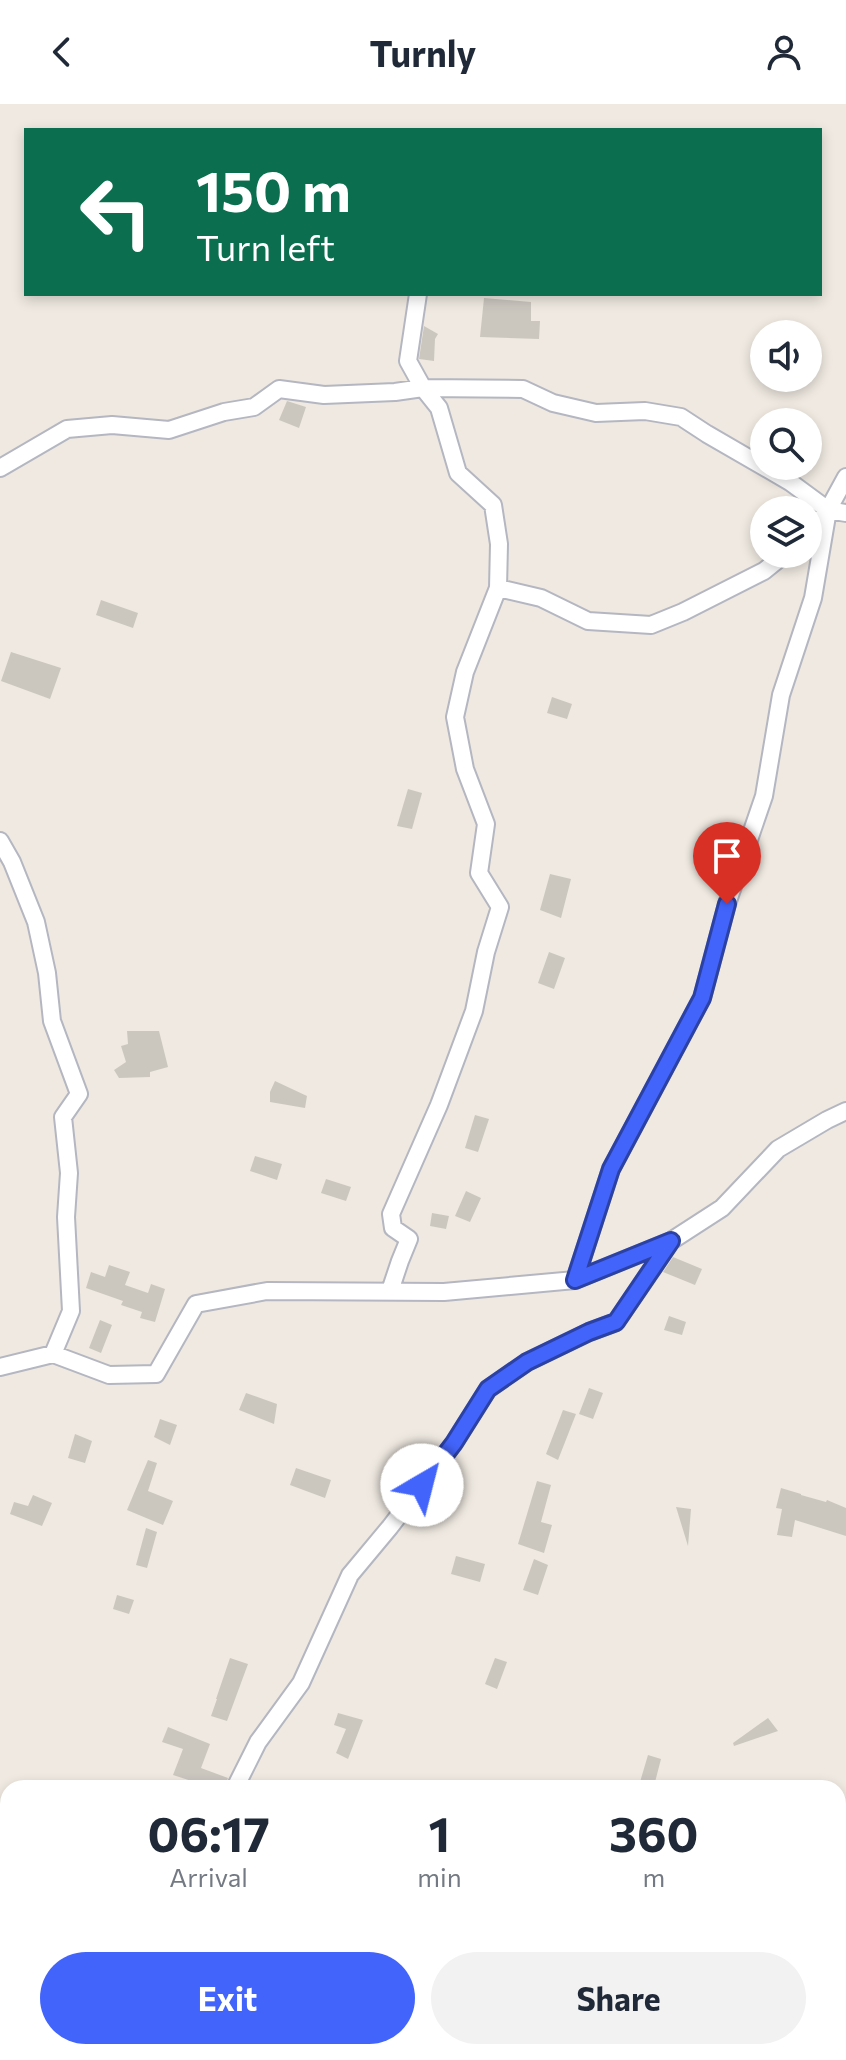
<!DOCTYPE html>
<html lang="en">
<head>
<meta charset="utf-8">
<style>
	:root { --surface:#fff; --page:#f2f2f3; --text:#1f2937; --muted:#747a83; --accent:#4264fb }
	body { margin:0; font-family:Commissioner,sans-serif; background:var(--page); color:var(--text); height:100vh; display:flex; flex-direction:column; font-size:30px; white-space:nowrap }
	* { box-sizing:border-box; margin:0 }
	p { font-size:26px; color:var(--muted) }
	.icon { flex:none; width:44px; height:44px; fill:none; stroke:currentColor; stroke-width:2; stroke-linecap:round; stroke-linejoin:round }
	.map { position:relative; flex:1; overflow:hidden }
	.details { position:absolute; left:0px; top:1676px; width:846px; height:280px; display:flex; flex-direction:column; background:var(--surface); border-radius:24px 24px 0 0; box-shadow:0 4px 12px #0003 }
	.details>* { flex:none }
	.banner { position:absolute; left:24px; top:24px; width:798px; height:168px; border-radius:0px; box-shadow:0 4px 12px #0003; background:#0b6e4f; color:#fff; overflow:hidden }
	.tools { position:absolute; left:750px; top:216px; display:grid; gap:16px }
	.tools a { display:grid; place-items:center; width:72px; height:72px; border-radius:50%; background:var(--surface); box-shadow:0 4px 12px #0003; font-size:40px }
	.pin { position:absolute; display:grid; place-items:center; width:68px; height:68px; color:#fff; margin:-82px -34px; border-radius:50% 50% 50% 0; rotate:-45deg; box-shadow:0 0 8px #0007 }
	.pin .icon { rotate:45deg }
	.me { position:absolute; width:88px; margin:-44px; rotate:37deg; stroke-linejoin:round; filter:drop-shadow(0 0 6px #0008) }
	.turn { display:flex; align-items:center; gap:28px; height:168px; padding:0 40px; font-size:36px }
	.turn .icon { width:104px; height:104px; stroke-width:2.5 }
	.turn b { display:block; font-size:56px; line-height:68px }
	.eta { display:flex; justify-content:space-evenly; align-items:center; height:136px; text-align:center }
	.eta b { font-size:48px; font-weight:700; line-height:56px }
	.action { display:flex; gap:16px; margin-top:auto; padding:16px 40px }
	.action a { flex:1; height:92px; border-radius:48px; background:var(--accent); color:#fff; font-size:32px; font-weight:700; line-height:92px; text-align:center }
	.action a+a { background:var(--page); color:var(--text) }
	header { display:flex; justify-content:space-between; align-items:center; height:104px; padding:0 40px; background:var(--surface); font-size:36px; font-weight:700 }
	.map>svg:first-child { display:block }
</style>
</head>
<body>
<header><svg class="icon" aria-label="back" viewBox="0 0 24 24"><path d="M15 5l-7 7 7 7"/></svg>Turnly<svg class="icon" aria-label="person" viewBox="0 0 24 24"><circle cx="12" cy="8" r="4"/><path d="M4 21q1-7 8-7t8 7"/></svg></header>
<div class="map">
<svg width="846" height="1956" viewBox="0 0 846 1956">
	<rect width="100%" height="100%" fill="#efe9e1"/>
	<!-- building -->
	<path fill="#cbc7bf" d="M 484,194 L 531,198 L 531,217 L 540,217 L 539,235 L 480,233 Z
		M 424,222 L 438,230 L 435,235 L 434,257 L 419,255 Z
		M 287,297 L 306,303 L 299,324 L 279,316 Z
		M 101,496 L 138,509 L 133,524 L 96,511 Z
		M 11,548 L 61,564 L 50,595 L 1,577 Z
		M 552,593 L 572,600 L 567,615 L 547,609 Z
		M 408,685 L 422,689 L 412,725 L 397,722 Z
		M 550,770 L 571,775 L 561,814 L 540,806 Z
		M 549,848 L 565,854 L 554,885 L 538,879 Z
		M 127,927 L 159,927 L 168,963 L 150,968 L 150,973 L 119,974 L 114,966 L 126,958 L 121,942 L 128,940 Z
		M 275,977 L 307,992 L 305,1004 L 270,998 L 270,988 Z
		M 475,1011 L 489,1015 L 478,1048 L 465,1044 Z
		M 255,1052 L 282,1060 L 277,1076 L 250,1067 Z
		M 326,1075 L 351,1083 L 346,1097 L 321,1089 Z
		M 466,1087 L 481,1094 L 470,1118 L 455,1112 Z
		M 432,1109 L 449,1112 L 446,1125 L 430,1122 Z
		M 673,1153 L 702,1165 L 695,1181 L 663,1168 Z
		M 109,1161 L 130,1168 L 125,1181 L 148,1189 L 151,1180 L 165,1185 L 155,1218 L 140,1214 L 142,1208 L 121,1201 L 123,1197 L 86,1184 L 91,1168 L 105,1173 Z
		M 669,1212 L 686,1218 L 682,1231 L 664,1226 Z
		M 100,1216 L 112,1221 L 101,1249 L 89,1244 Z
		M 589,1284 L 603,1289 L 593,1315 L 579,1310 Z
		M 246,1289 L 277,1300 L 274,1320 L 239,1306 Z
		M 563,1306 L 576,1310 L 558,1356 L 546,1350 Z
		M 160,1315 L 177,1321 L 170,1341 L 154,1333 Z
		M 75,1330 L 92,1337 L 85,1359 L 68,1354 Z
		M 148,1356 L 157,1359 L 148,1387 L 173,1397 L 163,1421 L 127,1406 Z
		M 296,1364 L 331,1376 L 325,1394 L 290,1381 Z
		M 537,1377 L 551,1381 L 541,1418 L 552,1421 L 544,1449 L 518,1440 Z
		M 781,1384 L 801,1390 L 801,1391 L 826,1398 L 827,1396 L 846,1404 L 846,1432 L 795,1416 L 792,1433 L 777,1431 L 782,1405 L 776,1404 Z
		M 33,1391 L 52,1399 L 42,1422 L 10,1410 L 14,1398 L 28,1402 Z
		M 676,1403 L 691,1405 L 688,1442 Z
		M 146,1424 L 157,1428 L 147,1464 L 136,1461 Z
		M 456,1452 L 485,1460 L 480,1478 L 451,1470 Z
		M 534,1455 L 548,1461 L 538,1491 L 523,1486 Z
		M 117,1491 L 134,1496 L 129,1510 L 113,1505 Z
		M 230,1554 L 248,1560 L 227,1617 L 211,1612 L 217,1595 L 216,1595 Z
		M 495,1554 L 507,1558 L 497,1585 L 485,1580 Z
		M 338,1609 L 363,1616 L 348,1655 L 336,1649 L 346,1625 L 334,1621 Z
		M 768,1614 L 778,1627 L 734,1642 L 733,1639 Z
		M 168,1623 L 210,1640 L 201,1664 L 228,1674 L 224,1684 L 213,1684 L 173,1671 L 183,1645 L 162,1638 Z
		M 648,1651 L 661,1655 L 654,1682 L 640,1678 Z"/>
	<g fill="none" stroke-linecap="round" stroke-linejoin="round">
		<defs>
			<path id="minor" d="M 0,364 L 67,325 L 112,321 L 169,326 L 224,308 L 254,303 L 279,285 L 324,291 L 395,288 L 423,284 L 523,285 L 553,299 L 596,309 L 645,307 L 681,313 L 707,330 L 790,378 L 828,406 L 846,409
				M 808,431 L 828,406 L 846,373
				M 498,484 L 541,494 L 588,517 L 651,521 L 683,508 L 764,467 L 785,450
				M 0,737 L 12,758 L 36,818 L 47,869 L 52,917 L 79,990 L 63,1013 L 69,1069 L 66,1113 L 71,1207 L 53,1250
				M 575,1176 L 611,1065 L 702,894 L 727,800 L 764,692 L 781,591 L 813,494 L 828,406
				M 390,1187 L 400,1157 L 409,1135 L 393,1124 L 391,1110 L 439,1001 L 474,907 L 486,848 L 500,803 L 479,769 L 486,720 L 465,665 L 455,613 L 465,568 L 498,484 L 499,440 L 493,401 L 458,369 L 439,304 L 423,284 L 408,257 L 418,190
				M 0,1263 L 53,1250 L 109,1271 L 156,1270 L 196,1200 L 267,1187 L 444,1188 L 575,1176 L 671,1137 L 722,1104 L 778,1045 L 827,1016 L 846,1007
				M 235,1684 L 258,1638 L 301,1579 L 350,1471 L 390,1423 L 454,1339 L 488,1285 L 527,1258 L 589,1228 L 616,1218 L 669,1140
				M 838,1894 L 846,1894
				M 394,1948 L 400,1956
				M 143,1956 L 145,1948
				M 783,1956 L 791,1948"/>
		</defs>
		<!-- minor casing -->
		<use href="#minor" stroke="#b4b7c1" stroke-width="20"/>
		<!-- minor -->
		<use href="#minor" stroke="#fff" stroke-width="16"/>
	</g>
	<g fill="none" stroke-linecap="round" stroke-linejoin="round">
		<defs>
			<path id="route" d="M 422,1381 L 454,1339 L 488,1285 L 527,1258 L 589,1228 L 616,1218 L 671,1137 L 575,1176 L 611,1065 L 702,894 L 727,800"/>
		</defs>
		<!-- route casing -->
		<use href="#route" stroke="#2b41a3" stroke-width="20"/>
		<!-- route -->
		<use href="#route" stroke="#4264fb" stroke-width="14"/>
	</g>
</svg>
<div class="tools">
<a><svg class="icon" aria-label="sound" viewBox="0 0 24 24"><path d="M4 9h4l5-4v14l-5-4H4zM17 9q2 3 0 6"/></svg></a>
<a><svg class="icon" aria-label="search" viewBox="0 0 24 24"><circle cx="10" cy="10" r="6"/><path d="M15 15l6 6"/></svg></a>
<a><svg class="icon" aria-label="layers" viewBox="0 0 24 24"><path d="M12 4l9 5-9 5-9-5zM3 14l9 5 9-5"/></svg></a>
</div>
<div class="pin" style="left:727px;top:800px;background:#d93025"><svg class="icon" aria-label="arrive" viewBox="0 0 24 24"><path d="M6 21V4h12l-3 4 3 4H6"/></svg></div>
<svg class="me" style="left:422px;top:1381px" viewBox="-20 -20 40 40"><circle r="19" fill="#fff"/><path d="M0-13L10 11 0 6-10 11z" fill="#4264fb"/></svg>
<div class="banner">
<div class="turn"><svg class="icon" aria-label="left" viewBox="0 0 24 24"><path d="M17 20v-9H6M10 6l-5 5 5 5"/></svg><div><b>150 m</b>Turn left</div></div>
</div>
<section class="details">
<div class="eta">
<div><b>06:17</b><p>Arrival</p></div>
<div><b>1</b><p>min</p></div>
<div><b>360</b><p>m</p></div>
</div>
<div class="action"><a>Exit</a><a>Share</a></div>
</section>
</div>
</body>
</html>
